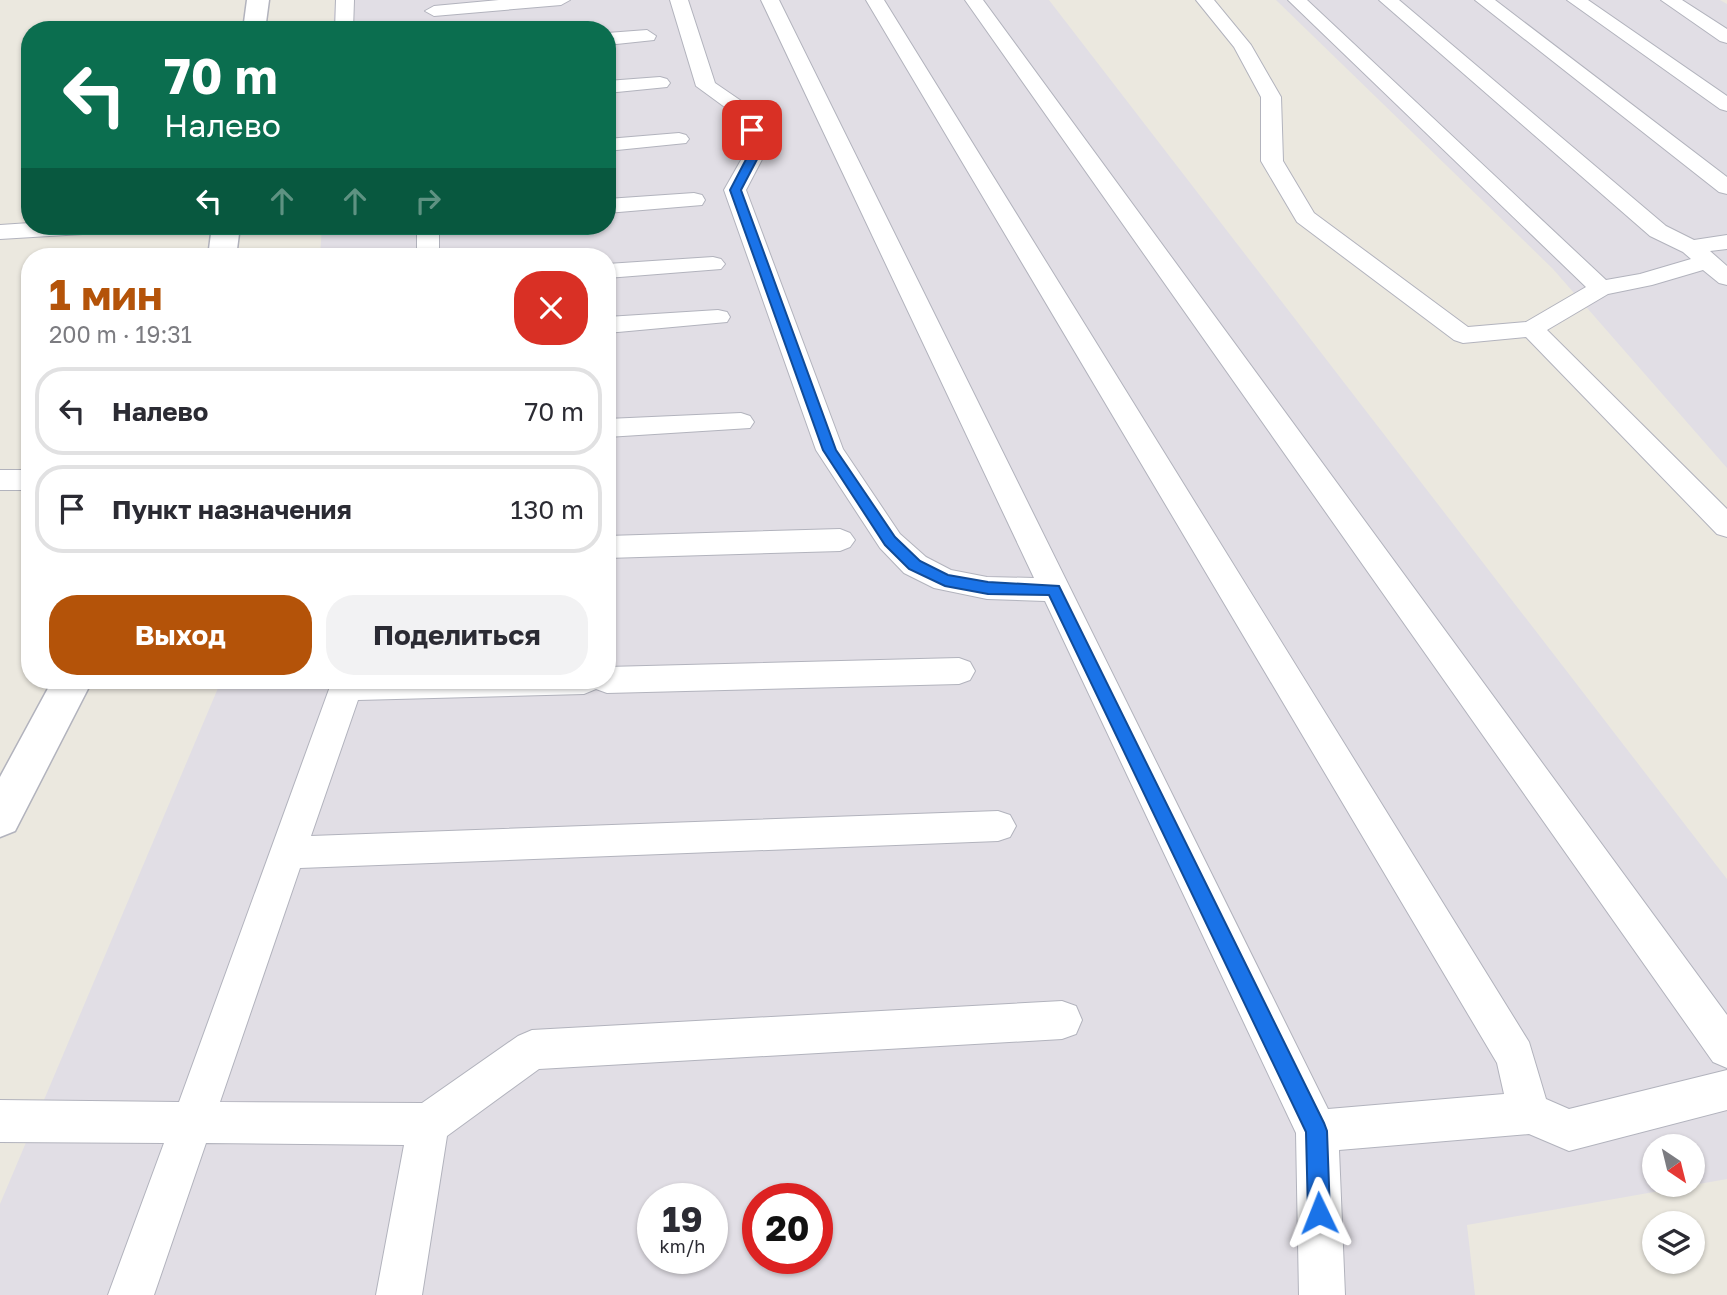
<!DOCTYPE html>
<html lang="ru">
<head>
<meta charset="utf-8">
<style>
	:root { --surface:#fff; --page:#f2f2f3; --text:#2b2b33; --muted:#7c7c81; --line:#e1e1e2; --accent:#b45309 }
	body { margin:0; font-family:"Golos Text",sans-serif; background:var(--page); color:var(--text); height:100vh; display:flex; flex-direction:column; font-size:26px; white-space:nowrap }
	* { box-sizing:border-box; margin:0 }
	p { font-size:23px; color:var(--muted) }
	.icon { flex:none; width:38px; height:38px; fill:none; stroke:currentColor; stroke-width:2; stroke-linecap:round; stroke-linejoin:round }
	.map { position:relative; flex:1; overflow:hidden }
	.drawer { position:absolute; left:21px; top:248px; width:595px; height:441px; display:flex; flex-direction:column; background:var(--surface); border-radius:28px; box-shadow:0 2px 5px #0004 }
	.drawer>* { flex:none }
	.top-card { position:absolute; left:21px; top:21px; width:595px; height:214px; border-radius:28px; box-shadow:0 2px 5px #0004; background:#0b6e4f; color:#fff; overflow:hidden }
	.needle { width:46px; rotate:145deg }
	.tools { position:absolute; left:1642px; top:1134px; display:grid; gap:14px }
	.tools a { display:grid; place-items:center; width:63px; height:63px; border-radius:50%; background:var(--surface); box-shadow:0 2px 5px #0004; font-size:35px }
	.speed { position:absolute; left:637px; top:1183px; display:flex; gap:14px; font-size:35px; font-weight:700; text-align:center }
	.speed>* { display:grid; place-content:center; width:91px; height:91px; border-radius:50%; background:var(--surface); box-shadow:0 2px 5px #0004; line-height:1 }
	.speed small { font-size:18px; font-weight:400 }
	.speed .limit { border:10px solid #d22; background:#fff; color:#111 }
	.pin { position:absolute; display:grid; place-items:center; width:60px; height:60px; color:#fff; margin:-30px; border-radius:14px; box-shadow:0 4px 10px #0006 }
	.me { position:absolute; width:77px; margin:-38px; rotate:358deg; stroke-linejoin:round; filter:drop-shadow(0 0 5px #0008) }
	.turn { display:flex; align-items:center; gap:24px; height:147px; padding:0 28px; font-size:32px }
	.turn .icon { width:91px; height:91px; stroke-width:2.5 }
	.turn b { display:block; font-size:49px; line-height:60px }
	.lanes { display:flex; align-items:center; height:66px; padding:0 28px; background:#0003; justify-content:center; gap:35px; direction:ltr }
	.lanes .off { opacity:.35 }
	.round { display:grid; place-items:center; flex:none; width:74px; height:74px; border-radius:28px; background:var(--page) }
	.headline { display:flex; align-items:center; justify-content:space-between; height:119px; padding:0 28px }
	h1 { font-size:42px; font-weight:700; line-height:52px; color:var(--accent) }
	.primary-button { display:flex; gap:14px; margin-top:auto; padding:14px 28px }
	.primary-button a { flex:1; height:80px; border-radius:28px; background:var(--accent); color:#fff; font-size:28px; font-weight:700; line-height:80px; text-align:center }
	.primary-button a+a { background:var(--page); color:var(--text) }
	ul { padding:0; list-style:none }
	li { display:flex; align-items:center; gap:21px; height:88px; margin:0 14px 10px; padding:0 14px; border:4px solid var(--line); border-radius:28px }
	li div { flex:1 }
	li b { display:block; font-size:26px }
	li em { font-style:normal }
	.map>svg:first-child { display:block }
</style>
</head>
<body>
<div class="map">
<svg width="1727" height="1295" viewBox="0 0 1727 1295">
	<rect width="100%" height="100%" fill="#ebe8df"/>
	<!-- industrial -->
	<path fill="#e1dee5" fill-rule="evenodd" d="M 335,0 L 1049,0 L 1727,879 L 1727,1179 L 1467,1225 L 1475,1295 L 0,1295 L 0,1204 L 221,681 L 607,681 L 607,257 L 320,257 L 322,226 L 607,226 L 607,30 L 333,30 ZM 1654,1146 L 1692,1146 L 1692,1185 L 1654,1185 ZM 653,1199 L 712,1199 L 712,1258 L 653,1258 ZM 758,1199 L 817,1199 L 817,1258 L 758,1258 Z
		M 1276,0 L 1720,0 L 1727,4 L 1727,468 L 1553,269 Z"/>
	<g fill="none" stroke-linecap="round" stroke-linejoin="round">
		<defs>
			<path id="lane" d="M 336,0 L 354,0 L 353,30 L 335,30 Z
				M 499,0 L 570,0 L 561,5 L 434,16 L 425,11 L 434,6 Z
				M 670,0 L 688,0 L 715,83 L 753,109 L 769,146 L 746,190 L 843,449 L 900,534 L 926,557 L 951,570 L 987,577 L 1034,578 L 761,0 L 779,0 L 1328,1109 L 1504,1094 L 1497,1063 L 866,0 L 884,0 L 1529,1042 L 1546,1099 L 1569,1109 L 1727,1070 L 1727,1110 L 1569,1151 L 1529,1134 L 1339,1150 L 1345,1295 L 1299,1295 L 1296,1133 L 1045,601 L 987,599 L 934,588 L 904,573 L 880,548 L 816,450 L 724,190 L 749,146 L 737,116 L 696,86 Z
				M 965,0 L 983,0 L 1727,1015 L 1727,1068 L 1713,1062 Z
				M 1196,0 L 1214,0 L 1251,45 L 1281,97 L 1283,161 L 1314,213 L 1468,327 L 1526,322 L 1586,287 L 1288,0 L 1307,0 L 1606,280 L 1640,274 L 1691,259 L 1683,252 L 1650,236 L 1379,0 L 1399,0 L 1666,226 L 1694,240 L 1727,235 L 1727,249 L 1710,251 L 1727,266 L 1727,285 L 1719,283 L 1703,270 L 1652,285 L 1608,294 L 1547,330 L 1727,509 L 1727,537 L 1717,534 L 1526,337 L 1463,343 L 1454,340 L 1297,222 L 1261,161 L 1261,97 L 1234,47 Z
				M 1475,0 L 1495,0 L 1727,177 L 1727,194 L 1719,192 Z
				M 1567,0 L 1588,0 L 1727,96 L 1727,111 L 1720,109 Z
				M 1661,0 L 1682,0 L 1727,29 L 1727,43 L 1720,41 Z
				M 647,30 L 656,36 L 654,40 L 607,45 L 607,33 Z
				M 660,77 L 667,79 L 670,83 L 667,87 L 607,93 L 607,81 Z
				M 679,133 L 686,135 L 689,139 L 686,143 L 607,151 L 607,139 Z
				M 694,193 L 702,195 L 705,200 L 702,205 L 607,213 L 607,199 Z
				M 30,223 L 30,226 L 110,226 L 107,231 L 99,233 L 0,239 L 0,225 Z
				M 417,226 L 439,226 L 439,257 L 417,257 Z
				M 713,257 L 721,259 L 725,264 L 721,269 L 607,278 L 607,264 Z
				M 718,310 L 727,312 L 730,317 L 727,322 L 607,333 L 607,317 Z
				M 741,413 L 750,416 L 754,422 L 750,428 L 607,437 L 607,419 Z
				M 0,470 L 30,470 L 30,490 L 0,490 Z
				M 840,529 L 850,533 L 855,540 L 850,547 L 840,551 L 607,558 L 607,536 Z
				M 959,658 L 970,662 L 975,671 L 970,680 L 959,684 L 607,693 L 596,689 L 584,694 L 358,700 L 311,836 L 998,811 L 1010,815 L 1016,826 L 1010,837 L 998,841 L 300,868 L 220,1102 L 422,1103 L 518,1036 L 532,1030 L 1062,1001 L 1076,1006 L 1082,1020 L 1076,1034 L 1062,1039 L 539,1069 L 447,1136 L 422,1295 L 376,1295 L 404,1145 L 206,1143 L 154,1295 L 108,1295 L 164,1143 L 0,1142 L 0,1100 L 179,1102 L 332,681 L 607,681 L 607,667 Z"/>
			<path id="secondary" d="M 247,0 L 269,0 L 265,30 L 243,30 Z
				M 212,226 L 240,226 L 236,257 L 208,257 Z
				M 52,681 L 92,681 L 15,831 L 0,837 L 0,777 Z"/>
		</defs>
		<!-- lane casing -->
		<use href="#lane" stroke="#b2b3bd" stroke-width="2"/>
		<!-- secondary casing -->
		<use href="#secondary" stroke="#b2b3bd" stroke-width="3"/>
		<!-- lane -->
		<use href="#lane" fill="#fff" fill-rule="evenodd"/>
		<!-- secondary -->
		<use href="#secondary" fill="#fff" fill-rule="evenodd"/>
	</g>
	<!-- route -->
	<path fill="#1a73e8" stroke="#114b97" stroke-width="2" d="M 752,126 L 758,130 L 764,146 L 741,190 L 836,450 L 895,537 L 920,561 L 948,575 L 988,582 L 1059,586 L 1324,1123 L 1327,1131 L 1330,1213 L 1327,1221 L 1319,1224 L 1312,1221 L 1308,1213 L 1306,1132 L 1049,595 L 988,594 L 945,586 L 909,569 L 885,545 L 823,450 L 730,190 L 753,146 L 747,130 Z"/>
</svg>
<div class="tools">
<a><svg class="needle" viewBox="-14 -14 28 28"><path d="M0-13l5 13h-10z" fill="#e53935"/><path d="M0 13l5-13h-10z" fill="#7c7c81"/></svg></a>
<a><svg class="icon" aria-label="layers" viewBox="0 0 24 24"><path d="M12 4l9 5-9 5-9-5zM3 14l9 5 9-5"/></svg></a>
</div>
<div class="speed"><div>19<small>km/h</small></div><div class="limit">20</div></div>
<div class="pin" style="left:752px;top:130px;background:#d93025"><svg class="icon" aria-label="arrive" viewBox="0 0 24 24"><path d="M6 21V4h12l-3 4 3 4H6"/></svg></div>
<svg class="me" style="left:1319px;top:1213px" viewBox="-20 -20 40 40"><path d="M0-17L14 15 0 8-14 15z" fill="#1a73e8" stroke="#fff" stroke-width="4"/></svg>
<div class="top-card">
<div class="turn"><svg class="icon" aria-label="left" viewBox="0 0 24 24"><path d="M17 20v-9H6M10 6l-5 5 5 5"/></svg><div><b>70 m</b>Налево</div></div>
<div class="lanes"><svg class="icon" aria-label="left" viewBox="0 0 24 24"><path d="M17 20v-9H6M10 6l-5 5 5 5"/></svg><svg class="icon off" aria-label="ahead" viewBox="0 0 24 24"><path d="M12 20V5M6 11l6-6 6 6"/></svg><svg class="icon off" aria-label="ahead" viewBox="0 0 24 24"><path d="M12 20V5M6 11l6-6 6 6"/></svg><svg class="icon off" aria-label="right" viewBox="0 0 24 24"><path d="M7 20v-9h11M14 6l5 5-5 5"/></svg></div>
</div>
<section class="drawer">
<div class="headline"><div><h1>1 мин</h1><p>200 m · 19:31</p></div><a class="round" style="background:#d93025;color:#fff"><svg class="icon" aria-label="close" viewBox="0 0 24 24"><path d="M6 6l12 12M18 6L6 18"/></svg></a></div>
<ul>
<li><svg class="icon" aria-label="left" viewBox="0 0 24 24"><path d="M17 20v-9H6M10 6l-5 5 5 5"/></svg><div><b>Налево</b></div><em>70 m</em></li>
<li><svg class="icon" aria-label="arrive" viewBox="0 0 24 24"><path d="M6 21V4h12l-3 4 3 4H6"/></svg><div><b>Пункт назначения</b></div><em>130 m</em></li>
</ul>
<div class="primary-button"><a>Выход</a><a>Поделиться</a></div>
</section>
</div>
</body>
</html>
